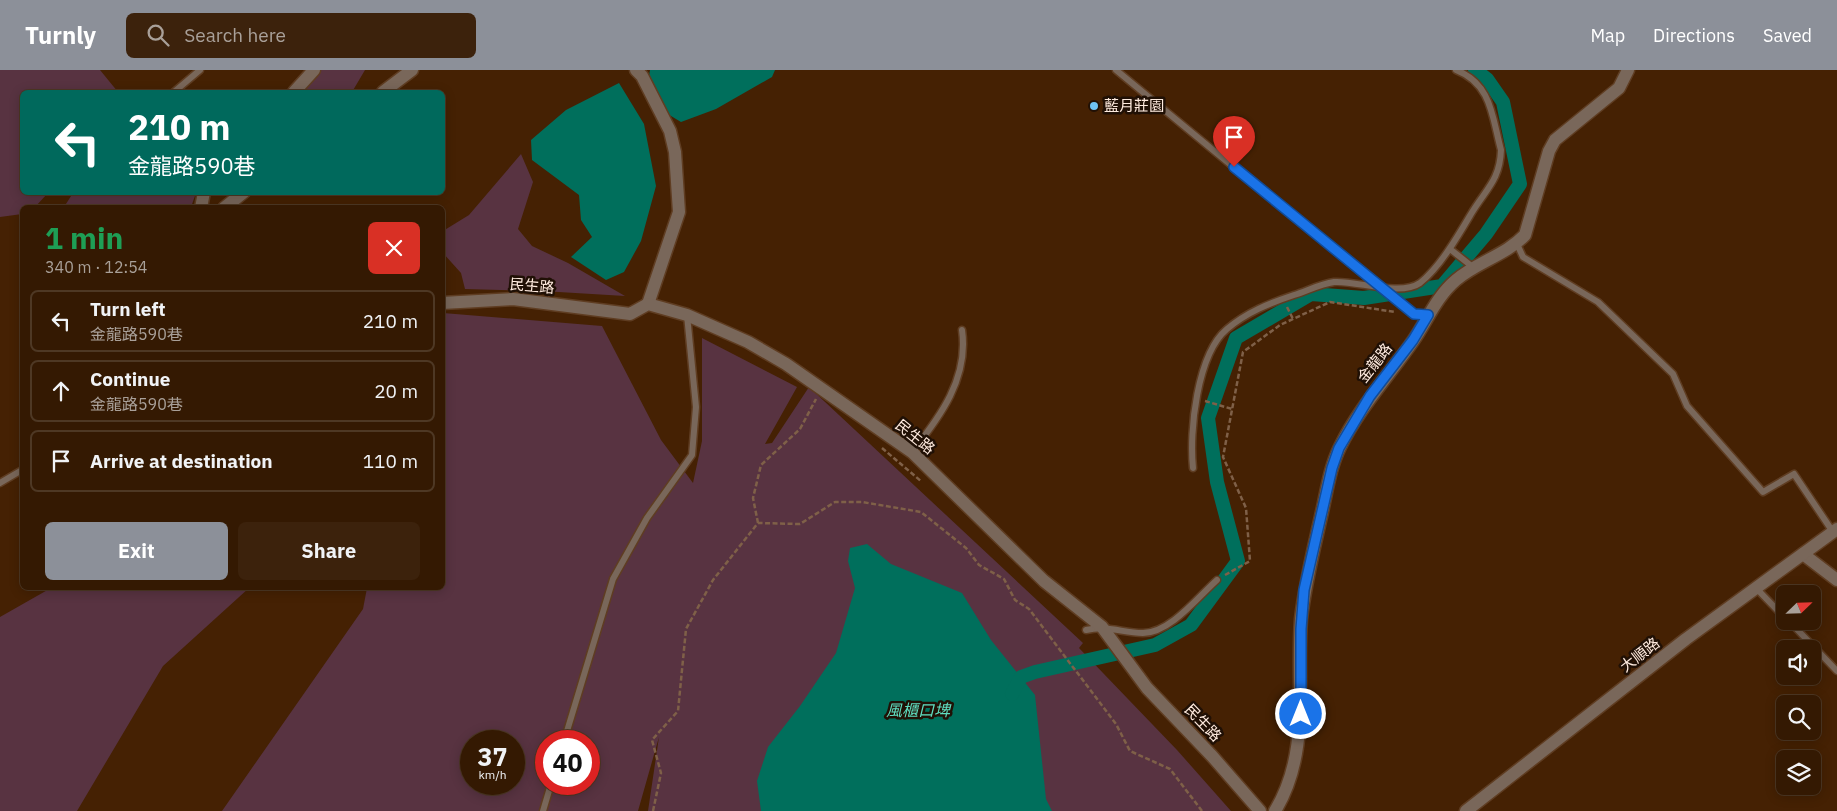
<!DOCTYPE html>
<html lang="en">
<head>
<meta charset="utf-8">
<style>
	:root { --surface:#341902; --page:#3c220c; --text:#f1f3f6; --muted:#a9a099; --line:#4e3824; --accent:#8c9099 }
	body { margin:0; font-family:"IBM Plex Sans","Noto Sans TC",sans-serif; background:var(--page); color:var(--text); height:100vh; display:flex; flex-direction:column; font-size:19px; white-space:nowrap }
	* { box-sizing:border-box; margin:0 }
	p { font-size:16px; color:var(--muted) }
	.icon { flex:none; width:28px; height:28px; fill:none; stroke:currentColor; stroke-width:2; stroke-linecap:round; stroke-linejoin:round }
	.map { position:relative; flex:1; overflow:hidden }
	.details { position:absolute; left:20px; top:135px; width:425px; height:385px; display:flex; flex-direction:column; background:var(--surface); border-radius:8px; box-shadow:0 2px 12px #0003,0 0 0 1px var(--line) }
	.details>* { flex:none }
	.hud { position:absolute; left:20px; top:20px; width:425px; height:105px; border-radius:8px; box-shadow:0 2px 12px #0003,0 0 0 1px var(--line); background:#00695c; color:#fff; overflow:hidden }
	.needle { width:32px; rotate:67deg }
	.controls { position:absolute; left:1776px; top:515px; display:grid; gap:10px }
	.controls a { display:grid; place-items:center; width:45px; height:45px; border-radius:8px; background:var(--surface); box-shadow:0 2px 12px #0003,0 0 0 1px var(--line); font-size:25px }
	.speed { position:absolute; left:460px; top:660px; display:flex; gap:10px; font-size:25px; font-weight:700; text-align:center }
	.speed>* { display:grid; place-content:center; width:65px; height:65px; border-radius:50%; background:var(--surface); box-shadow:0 2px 12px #0003,0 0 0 1px var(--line); line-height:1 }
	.speed small { font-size:12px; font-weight:400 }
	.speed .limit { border:8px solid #d22; background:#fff; color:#111 }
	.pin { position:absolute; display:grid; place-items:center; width:42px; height:42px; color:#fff; margin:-51px -21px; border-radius:50% 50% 50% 0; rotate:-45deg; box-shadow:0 0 5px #0007 }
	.pin .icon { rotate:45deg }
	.me { position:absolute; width:55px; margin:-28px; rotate:0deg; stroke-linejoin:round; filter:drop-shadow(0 0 4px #0008) }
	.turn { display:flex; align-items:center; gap:18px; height:105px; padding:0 25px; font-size:22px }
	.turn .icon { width:65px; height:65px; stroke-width:2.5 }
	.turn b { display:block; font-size:35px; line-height:42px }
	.round { display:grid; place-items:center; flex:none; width:52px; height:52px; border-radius:8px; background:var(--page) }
	.headline { display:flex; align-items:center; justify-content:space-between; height:85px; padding:0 25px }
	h1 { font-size:30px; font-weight:700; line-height:38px; color:#1e9e55 }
	.cta { display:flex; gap:10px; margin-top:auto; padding:10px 25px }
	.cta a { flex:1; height:58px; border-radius:8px; background:var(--accent); color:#fff; font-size:20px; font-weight:700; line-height:58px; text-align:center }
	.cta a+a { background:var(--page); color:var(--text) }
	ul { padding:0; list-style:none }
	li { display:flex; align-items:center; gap:15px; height:62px; margin:0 10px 8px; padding:0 15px; border:2px solid var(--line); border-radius:8px }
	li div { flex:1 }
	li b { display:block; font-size:19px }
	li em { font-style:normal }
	header { display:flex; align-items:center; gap:30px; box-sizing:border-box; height:70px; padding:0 25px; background:var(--accent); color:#fff }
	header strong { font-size:24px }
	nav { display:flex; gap:28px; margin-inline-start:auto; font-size:18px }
	.search { width:350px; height:45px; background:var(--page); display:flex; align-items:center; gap:12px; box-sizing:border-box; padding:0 18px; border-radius:8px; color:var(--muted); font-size:19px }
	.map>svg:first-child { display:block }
</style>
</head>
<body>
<header>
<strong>Turnly</strong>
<div class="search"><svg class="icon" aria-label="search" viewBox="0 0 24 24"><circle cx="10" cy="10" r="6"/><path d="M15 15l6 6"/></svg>Search here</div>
<nav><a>Map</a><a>Directions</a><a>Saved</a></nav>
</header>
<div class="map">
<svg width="1837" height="741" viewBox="0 0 1837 741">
	<rect width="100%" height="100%" fill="#452103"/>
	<!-- green -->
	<path fill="#583341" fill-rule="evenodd" d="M 0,0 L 100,0 L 118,22 L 22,22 L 22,122 L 48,123 L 35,137 L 22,138 L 22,144 L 0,147 Z
		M 318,0 L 365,0 L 352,22 L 301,22 Z
		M 521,84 L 533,112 L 518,159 L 532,176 L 568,193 L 625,226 L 542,221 L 465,219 L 461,203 L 443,183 L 443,161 L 469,145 Z
		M 73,123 L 73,122 L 196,123 L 191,137 L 64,137 Z
		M 443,243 L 602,256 L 661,370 L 693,413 L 702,371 L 702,268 L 797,317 L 765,374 L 772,373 L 809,317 L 1083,573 L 1079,578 L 1177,680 L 1231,741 L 648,741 L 659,667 L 638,741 L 222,741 L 363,539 L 367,518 L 442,518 ZM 471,671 L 514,671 L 514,714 L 471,714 ZM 546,671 L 589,671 L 589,714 L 546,714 Z
		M 51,518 L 249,518 L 163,596 L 77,741 L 0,741 L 0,547 Z"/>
	<!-- water -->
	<path fill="#006f5c" d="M 650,0 L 775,0 L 772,7 L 716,39 L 681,52 L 666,43 L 648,12 Z
		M 619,13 L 644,54 L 656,116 L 641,171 L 624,202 L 606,210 L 571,187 L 592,167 L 581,150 L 579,125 L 532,90 L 531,70 L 566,40 Z
		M 867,474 L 891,494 L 962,523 L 991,570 L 1035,625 L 1046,729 L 1052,741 L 761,741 L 757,711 L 768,677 L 800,636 L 836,583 L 855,518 L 848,491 L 850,478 Z"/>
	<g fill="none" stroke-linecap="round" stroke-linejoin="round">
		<!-- canal -->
		<path stroke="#006f5c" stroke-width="14" d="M 1012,624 L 1021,607 L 1035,602 L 1155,575 L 1191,555 L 1238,491 L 1217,412 L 1208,348 L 1236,268 L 1311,224 L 1364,228 L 1442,216 L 1486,164 L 1520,114 L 1503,32 L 1487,9 L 1475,0"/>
		<defs>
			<path id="service" d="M 1116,0 L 1385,222 L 1414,244 L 1428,245
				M 174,22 L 200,0
				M 1517,174 L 1523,187 L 1598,232 L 1673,304 L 1687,336 L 1763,422 L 1794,404 L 1833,462
				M 1450,179 L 1474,198
				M 912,382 C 940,347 969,308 962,260
				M 1193,398 C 1189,362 1197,284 1227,259 C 1247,242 1270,233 1294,225 C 1307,221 1320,214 1334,212 C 1355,210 1400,227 1420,213 C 1440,197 1458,166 1471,144 C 1486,119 1500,110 1501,80 C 1492,47 1492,14 1456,0
				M 0,413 L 22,400
				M 1756,518 L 1785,548
				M 1789,551 L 1837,601
				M 1086,560 C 1109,555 1122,563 1143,563 C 1170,563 1198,527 1217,510
				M 564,671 L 613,509 L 647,448 L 692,385 L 696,337 L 687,245
				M 543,741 L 551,714"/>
			<path id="minor" d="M 636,0 L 642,6 L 670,61 L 675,82 L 679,142 L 648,234
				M 383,22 L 412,0
				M 224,138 L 244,122
				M 1803,484 L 1837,510"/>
			<path id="tertiary" d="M 294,22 L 314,0
				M 201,138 L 204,122
				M 442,233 L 513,229 L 630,244 L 648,234 L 687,245 L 748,272 L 786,294 L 912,382 L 1044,511 L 1102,557 L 1147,618 L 1212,686 L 1260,741
				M 1275,741 C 1311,682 1296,615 1301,549 C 1305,513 1314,478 1322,442 C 1327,420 1330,397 1340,377 C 1359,338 1388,307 1413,271 C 1427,251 1436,227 1456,210 C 1477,192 1506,185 1525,165 L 1549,81 L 1555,70 L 1619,18 L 1628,0
				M 1466,741 L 1686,569 L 1837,459"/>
		</defs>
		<!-- service casing -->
		<use href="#service" stroke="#5f3d22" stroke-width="9"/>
		<!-- minor casing -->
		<use href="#minor" stroke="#5f3d22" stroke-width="15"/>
		<!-- tertiary casing -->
		<use href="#tertiary" stroke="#5f3d22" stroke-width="15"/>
		<!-- path -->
		<path stroke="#7f6048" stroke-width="2.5" stroke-dasharray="5 2.5" stroke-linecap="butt" d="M 1287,237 L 1293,249
			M 1205,331 L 1232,339
			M 882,378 L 922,412
			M 758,453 L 753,428 L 761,395 L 800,359 L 816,329
			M 1225,505 L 1250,491 L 1246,438 L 1223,387 L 1243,282 L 1280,255 L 1330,232 L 1395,242
			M 653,741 L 661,703 L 652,670 L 678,641 L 686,559 L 713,510 L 758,453 L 800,454 L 835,432 L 862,432 L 921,442 L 966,478 L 979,495 L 1004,509 L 1015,530 L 1029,539 L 1116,654 L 1130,681 L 1170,699 L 1202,741"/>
		<!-- service -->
		<use href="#service" stroke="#79675a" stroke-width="6"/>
		<!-- minor -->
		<use href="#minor" stroke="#79675a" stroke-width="12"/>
		<!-- tertiary -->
		<use href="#tertiary" stroke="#79675a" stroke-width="12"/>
	</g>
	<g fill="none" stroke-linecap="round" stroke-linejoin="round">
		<defs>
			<path id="route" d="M 1234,97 L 1414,244 L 1428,245 L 1413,270 L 1370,326 L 1339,378 L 1332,398 L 1304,520 L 1301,559 L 1301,644"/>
		</defs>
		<!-- route casing -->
		<use href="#route" stroke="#114b97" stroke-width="12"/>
		<!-- route -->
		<use href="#route" stroke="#1a73e8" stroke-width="9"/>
	</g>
	<!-- markers -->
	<circle fill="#6ec2f3" stroke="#201005" stroke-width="2" cx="1094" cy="36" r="5"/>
	<g text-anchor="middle" stroke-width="5" stroke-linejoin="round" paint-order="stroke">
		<!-- poi labels -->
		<g font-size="15" fill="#ffebdf" stroke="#201005" text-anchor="start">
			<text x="1104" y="41">藍月莊園</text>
		</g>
		<!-- street labels -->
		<g font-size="15" fill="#ffebdf" stroke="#201005">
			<text transform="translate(532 216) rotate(5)" y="5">民生路</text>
			<text transform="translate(1375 293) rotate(-52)" y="5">金龍路</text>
			<text transform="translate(915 367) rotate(39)" y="5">民生路</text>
			<text transform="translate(1640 585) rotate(-38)" y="5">大順路</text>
			<text transform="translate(1203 653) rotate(46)" y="5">民生路</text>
		</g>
		<!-- water labels -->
		<g font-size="16" font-style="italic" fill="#5fdec1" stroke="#201005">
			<text x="918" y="646">風櫃口埤</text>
		</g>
	</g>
</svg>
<div class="controls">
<a><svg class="needle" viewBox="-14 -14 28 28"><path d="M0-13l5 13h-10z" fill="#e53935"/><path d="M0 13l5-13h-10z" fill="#a9a099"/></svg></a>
<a><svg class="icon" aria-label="sound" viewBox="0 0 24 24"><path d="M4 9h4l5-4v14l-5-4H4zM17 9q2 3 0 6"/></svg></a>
<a><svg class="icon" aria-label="search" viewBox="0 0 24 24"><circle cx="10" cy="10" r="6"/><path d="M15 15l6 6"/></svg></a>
<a><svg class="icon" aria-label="layers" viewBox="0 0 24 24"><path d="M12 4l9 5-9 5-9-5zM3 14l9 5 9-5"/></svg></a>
</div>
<div class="speed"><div>37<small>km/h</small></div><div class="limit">40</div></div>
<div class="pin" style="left:1234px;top:97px;background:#d93025"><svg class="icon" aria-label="arrive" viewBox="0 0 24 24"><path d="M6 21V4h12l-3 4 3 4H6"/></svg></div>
<svg class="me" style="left:1301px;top:644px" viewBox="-20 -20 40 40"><circle r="17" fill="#1a73e8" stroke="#fff" stroke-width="3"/><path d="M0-11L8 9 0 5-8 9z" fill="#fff"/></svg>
<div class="hud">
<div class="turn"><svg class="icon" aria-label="left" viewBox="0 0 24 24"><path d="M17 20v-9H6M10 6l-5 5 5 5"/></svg><div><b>210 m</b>金龍路590巷</div></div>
</div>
<section class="details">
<div class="headline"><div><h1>1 min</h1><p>340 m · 12:54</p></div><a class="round" style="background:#d93025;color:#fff"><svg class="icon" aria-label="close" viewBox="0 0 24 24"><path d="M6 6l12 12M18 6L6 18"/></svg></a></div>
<ul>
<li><svg class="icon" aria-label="left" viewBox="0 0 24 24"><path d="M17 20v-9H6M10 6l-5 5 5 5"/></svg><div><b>Turn left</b><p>金龍路590巷</p></div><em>210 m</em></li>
<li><svg class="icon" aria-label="ahead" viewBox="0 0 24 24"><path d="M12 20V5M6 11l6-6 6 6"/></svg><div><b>Continue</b><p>金龍路590巷</p></div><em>20 m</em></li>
<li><svg class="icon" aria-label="arrive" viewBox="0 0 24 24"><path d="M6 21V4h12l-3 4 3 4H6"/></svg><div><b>Arrive at destination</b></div><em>110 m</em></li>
</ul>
<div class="cta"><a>Exit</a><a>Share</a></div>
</section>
</div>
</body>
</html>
